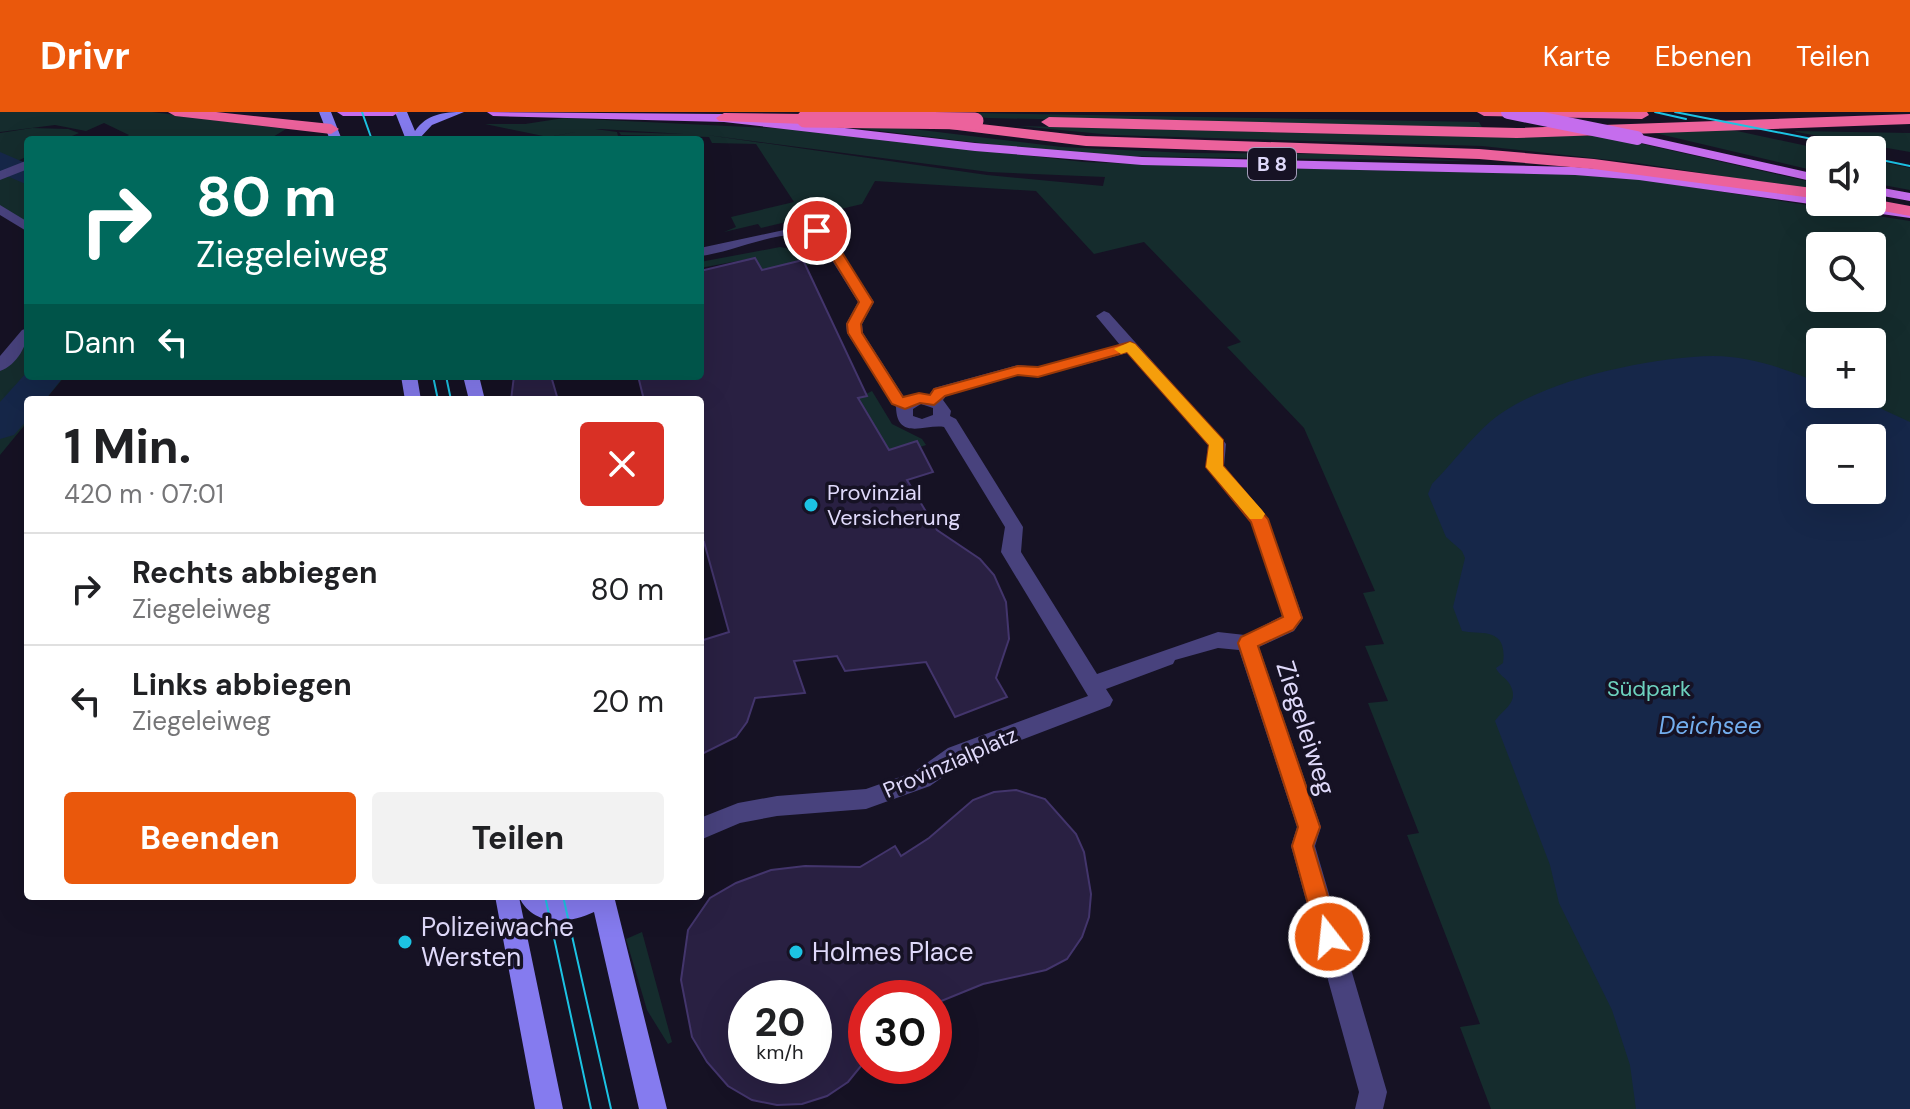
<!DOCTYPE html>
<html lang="de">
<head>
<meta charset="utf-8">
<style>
	:root { --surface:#fff; --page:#f2f2f2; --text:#202124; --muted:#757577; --line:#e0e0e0; --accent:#ea580c }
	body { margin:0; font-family:"DM Sans",sans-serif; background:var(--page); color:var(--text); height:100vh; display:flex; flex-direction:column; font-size:30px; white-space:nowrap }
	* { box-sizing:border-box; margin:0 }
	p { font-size:26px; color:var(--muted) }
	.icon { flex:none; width:44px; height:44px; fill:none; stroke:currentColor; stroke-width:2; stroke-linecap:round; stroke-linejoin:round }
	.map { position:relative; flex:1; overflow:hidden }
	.side { position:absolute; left:24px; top:284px; width:680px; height:504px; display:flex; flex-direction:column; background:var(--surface); border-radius:8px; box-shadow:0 8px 32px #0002 }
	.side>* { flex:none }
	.guide { position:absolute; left:24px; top:24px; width:680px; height:244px; border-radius:8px; box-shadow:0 8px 32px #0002; background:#00695c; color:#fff; overflow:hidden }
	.fabs { position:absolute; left:1806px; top:24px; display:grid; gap:16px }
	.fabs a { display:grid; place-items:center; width:80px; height:80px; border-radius:8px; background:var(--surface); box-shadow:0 8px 32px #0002; font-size:40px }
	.speed { position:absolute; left:728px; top:868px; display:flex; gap:16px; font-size:40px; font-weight:700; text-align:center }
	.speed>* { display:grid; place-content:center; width:104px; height:104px; border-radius:50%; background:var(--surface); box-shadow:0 8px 32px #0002; line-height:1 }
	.speed small { font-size:20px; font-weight:400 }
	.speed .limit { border:12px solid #d22; background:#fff; color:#111 }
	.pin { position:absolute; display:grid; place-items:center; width:68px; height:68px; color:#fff; margin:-34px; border:4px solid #fff; border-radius:50%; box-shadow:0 2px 8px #0007 }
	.me { position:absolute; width:88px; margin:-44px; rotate:344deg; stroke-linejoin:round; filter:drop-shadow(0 0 6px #0008) }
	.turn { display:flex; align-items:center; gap:28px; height:168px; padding:0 40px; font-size:36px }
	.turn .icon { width:104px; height:104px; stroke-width:2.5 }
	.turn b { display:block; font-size:56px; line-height:68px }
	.then { display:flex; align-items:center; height:76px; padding:0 40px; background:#0003; gap:16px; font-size:30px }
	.round { display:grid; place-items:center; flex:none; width:84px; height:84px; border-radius:8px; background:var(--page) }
	.head { display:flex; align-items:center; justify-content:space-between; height:136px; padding:0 40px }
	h1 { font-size:48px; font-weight:800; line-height:60px }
	.action { display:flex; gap:16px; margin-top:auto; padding:16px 40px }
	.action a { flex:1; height:92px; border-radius:8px; background:var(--accent); color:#fff; font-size:32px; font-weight:800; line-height:92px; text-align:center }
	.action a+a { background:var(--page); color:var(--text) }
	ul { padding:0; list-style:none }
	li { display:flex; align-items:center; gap:24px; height:112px; padding:0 40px; border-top:2px solid var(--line) }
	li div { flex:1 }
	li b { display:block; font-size:30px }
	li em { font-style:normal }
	header { display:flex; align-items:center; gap:48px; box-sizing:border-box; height:112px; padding:0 40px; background:var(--accent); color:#fff }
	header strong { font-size:38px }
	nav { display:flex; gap:44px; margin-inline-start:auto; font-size:28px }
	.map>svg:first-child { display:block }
</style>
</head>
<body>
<header>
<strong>Drivr</strong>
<nav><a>Karte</a><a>Ebenen</a><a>Teilen</a></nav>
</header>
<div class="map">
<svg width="1910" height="997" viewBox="0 0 1910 997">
	<rect width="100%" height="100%" fill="#161224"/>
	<!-- green -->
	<path fill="#152c2d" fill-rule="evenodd" d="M 0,0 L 152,0 L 286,17 L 268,28 L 120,28 L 129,23 L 104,11 L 86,19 L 55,13 L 0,20 Z
		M 922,0 L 1479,10 L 1483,17 L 988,6 L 921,2 Z
		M 564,6 L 791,17 L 1084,50 L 1246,56 L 1538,60 L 1640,67 L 1910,109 L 1910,997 L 1491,997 L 1460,915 L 1480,912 L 1407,723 L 1419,721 L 1368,591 L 1388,589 L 1365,534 L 1384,532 L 1363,481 L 1375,479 L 1304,316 L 1227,235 L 1241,230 L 1144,130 L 1094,142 L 1036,79 L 875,69 L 862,92 L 761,116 L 758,112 L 724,120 L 736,115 L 731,105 L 794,90 L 756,32 L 712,31 L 709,25 L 621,23 L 619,20 L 684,22 L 600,17 L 595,17 L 617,20 L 619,28 L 533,28 L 581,19 L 548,25 L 485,12 L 525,12 ZM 707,23 L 989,60 L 1105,65 L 1103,74 L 987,63 ZM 1820,134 L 1872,134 L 1872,186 L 1820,186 ZM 1820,230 L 1872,230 L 1872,282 L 1820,282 ZM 1820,326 L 1872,326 L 1872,378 L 1820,378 Z
		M 822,12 L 880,13 L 1062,35 L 1187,41 L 1332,42 L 1470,49 L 1120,44 L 1039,38 Z
		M 1019,14 L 1437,24 L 1607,24 L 1820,72 L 1820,79 L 1637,51 L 1482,34 L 1112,23 Z
		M 32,16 L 68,17 L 79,21 L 63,28 L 28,28 L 28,44 L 13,51 L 0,46 L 0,21 Z
		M 1723,16 L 1826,38 L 1820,38 L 1820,60 L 1655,21 Z
		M 1795,19 L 1910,21 L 1910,40 L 1796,20 Z
		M 1872,48 L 1910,56 L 1910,78 L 1872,71 Z
		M 28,55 L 28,114 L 0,96 L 0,67 Z
		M 780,135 L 803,139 L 811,152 L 806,154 L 803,148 L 762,158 L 754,146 L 700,156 L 700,150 Z
		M 28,226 L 28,264 L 65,264 L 45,288 L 28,288 L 28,309 L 0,343 L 0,258 Z
		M 872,279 L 892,312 L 922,327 L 926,333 L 920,335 L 917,330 L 889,338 L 858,286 Z
		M 642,820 L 672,930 L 668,932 L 647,898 L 626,827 Z"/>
	<!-- water -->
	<path fill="#162749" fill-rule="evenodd" d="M 1713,244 C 1752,244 1784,257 1820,271 L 1820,282 L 1849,282 L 1910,310 L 1910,997 L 1636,997 L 1630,953 L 1612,898 L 1559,791 L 1550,753 L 1495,609 C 1503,597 1521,590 1509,571 C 1505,565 1499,563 1496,556 L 1503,551 C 1508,514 1480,523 1462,519 L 1453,495 L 1465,446 L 1462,439 L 1446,425 L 1428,382 L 1432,372 C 1452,352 1470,327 1491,309 C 1540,268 1650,245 1713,244 ZM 1820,326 L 1872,326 L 1872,378 L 1820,378 Z"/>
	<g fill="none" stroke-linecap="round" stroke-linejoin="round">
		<!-- river -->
		<path fill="#162749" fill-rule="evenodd" d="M 0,40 L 28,52 L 28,73 L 0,61 Z
			M 28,259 L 28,264 L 64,264 L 45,288 L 28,288 L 28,307 L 14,323 L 0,327 L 0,290 Z"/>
	</g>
	<!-- building -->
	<path fill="#292042" stroke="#43356c" stroke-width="2" fill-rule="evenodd" d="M 755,146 L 762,158 L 803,148 L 867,284 L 858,286 L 889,338 L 917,329 L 933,360 L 907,368 L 937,418 L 980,447 L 994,463 L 1006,490 L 1009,527 L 996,566 L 1007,585 L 955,605 L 926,550 L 845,559 L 837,544 L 794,549 L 805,581 L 755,586 L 747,610 L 736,625 L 700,643 L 700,529 L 729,520 L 704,430 L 700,431 L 700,288 L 644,288 L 638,264 L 700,264 L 700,159 Z
		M 514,264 L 551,264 L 558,288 L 511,288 Z
		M 1016,678 L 1045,687 L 1076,722 L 1084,740 L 1091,782 L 1089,805 L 1082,825 L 1067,847 L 1046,858 L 983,872 L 934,892 L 934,886 L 866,886 L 866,948 L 848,970 L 827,984 L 802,992 L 777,993 L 752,988 L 728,974 L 707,950 L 692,925 L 681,868 L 688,818 L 710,786 L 736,771 L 771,758 L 805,754 L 860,755 L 895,734 L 901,744 L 929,726 L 973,688 L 994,680 ZM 746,886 L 814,886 L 814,954 L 746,954 Z"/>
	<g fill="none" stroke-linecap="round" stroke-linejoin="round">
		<!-- minor -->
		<path fill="#48427d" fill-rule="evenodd" d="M 28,48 L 28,57 L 0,68 L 0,59 Z
			M 0,93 L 28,110 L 28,120 L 0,103 Z
			M 798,115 L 828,120 L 874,190 L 862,212 L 863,221 L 904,285 L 919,281 L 929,283 L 934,276 L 1018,253 L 1038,255 L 1120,233 L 1096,204 L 1104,199 L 1109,201 L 1223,328 L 1226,332 L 1224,354 L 1268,407 L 1303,506 L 1294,519 L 1259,535 L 1321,715 L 1315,734 L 1387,980 L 1383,997 L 1355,997 L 1359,980 L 1291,734 L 1297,715 L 1239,538 L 1218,536 L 1175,548 L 1173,552 L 1106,577 L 1113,588 L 1110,594 L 964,650 L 930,674 L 866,697 L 777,704 L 740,711 L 700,728 L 700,706 L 738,691 L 777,684 L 866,677 L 914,660 L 948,636 L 1088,584 L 1001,440 L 1005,415 L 944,315 C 925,312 897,329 896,295 L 847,221 L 846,212 L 858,190 L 818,126 C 782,114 736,140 700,144 L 700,136 ZM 1127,241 L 1208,333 L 1206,355 L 1251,409 L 1282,504 L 1245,523 L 1218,520 L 1097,562 L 1021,440 L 1023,415 L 956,307 L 950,304 L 951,299 L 943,288 L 946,284 L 1018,263 L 1038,265 ZM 921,292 L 933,296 L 933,303 L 922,307 L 913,304 L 913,297 Z
			M 28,216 C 28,233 17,253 0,259 L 0,244 L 22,218 Z"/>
		<!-- secondary -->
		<path fill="#857bef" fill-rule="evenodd" d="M 319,0 L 331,0 L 342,28 L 330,28 Z
			M 395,0 L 407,0 L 415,19 C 427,2 443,0 464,0 L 432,13 L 418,28 L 406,28 Z
			M 401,264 L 417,264 L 421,288 L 405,288 Z
			M 463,264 L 479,264 L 485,288 L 469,288 Z
			M 495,784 L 563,787 L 614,784 L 667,997 L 639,997 L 594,800 C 569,812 533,815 519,785 L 563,997 L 535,997 Z"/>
		<!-- primary -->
		<path fill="#c56ded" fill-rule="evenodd" d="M 337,0 L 399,0 L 393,4 L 343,4 Z
			M 487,0 L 724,2 L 975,31 L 1142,45 L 1575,55 L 1639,60 L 1820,85 L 1820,90 L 1856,90 L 1910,98 L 1910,106 L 1639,68 L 1575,63 L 1142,53 L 975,39 L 724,10 L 493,4 Z
			M 1637,22 L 1820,63 L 1820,71 L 1632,29 L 1632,23 Z
			M 1872,74 L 1910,81 L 1910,89 L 1872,82 Z"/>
		<!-- motorway -->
		<path fill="#ec629c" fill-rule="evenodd" d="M 168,0 L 216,0 L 331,12 L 339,17 L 331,22 L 175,4 Z
			M 1477,0 L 1647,0 L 1649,3 L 1642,7 L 1484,4 Z
			M 724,1 L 805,2 L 813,7 L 805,12 L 719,9 L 716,6 Z
			M 1910,2 L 1910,12 L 1517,26 L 1049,15 L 1041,10 L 1049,5 L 1517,16 Z
			M 946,8 L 1086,24 L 1479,37 L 1594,47 L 1820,77 L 1820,87 L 1594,57 L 1479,47 L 1086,34 L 941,16 L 941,10 Z
			M 1872,87 L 1910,94 L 1910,104 L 1856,94 L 1854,90 L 1872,90 Z"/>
		<!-- tram -->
		<path stroke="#1cc3e3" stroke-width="2" d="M 362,0 L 372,28
			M 1655,0 L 1686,7
			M 1675,0 L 1868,38
			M 1872,46 L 1910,54
			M 433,264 L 438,288
			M 446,264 L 451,288
			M 545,784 L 591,997
			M 563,784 L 611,997"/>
		<!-- primary-bridge -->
		<path stroke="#c56ded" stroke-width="14" d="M 1508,0 L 1637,26"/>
		<!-- motorway-bridge -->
		<path stroke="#ec629c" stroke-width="17" d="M 805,7 L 975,9"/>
	</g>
	<!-- route -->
	<path fill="#ea580c" stroke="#983908" stroke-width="2" d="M 813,116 L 822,116 L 831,123 L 873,190 L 861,212 L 862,221 L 903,285 L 919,281 L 930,283 L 934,277 L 1018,254 L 1038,255 L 1130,230 L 1135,232 L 1223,328 L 1223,354 L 1268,407 L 1302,506 L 1293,518 L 1258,534 L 1320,715 L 1313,734 L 1340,825 L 1337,833 L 1329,836 L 1321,833 L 1317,825 L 1292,734 L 1298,715 L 1238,531 L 1241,525 L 1283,505 L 1251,410 L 1206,355 L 1209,333 L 1127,240 L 1038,265 L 1018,263 L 945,284 L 934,293 L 920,291 L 905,297 L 892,292 L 848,221 L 847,212 L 859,190 L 821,128 L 811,119 Z"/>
	<!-- slow -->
	<path fill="#f59e0b" d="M 1130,230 L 1135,232 L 1223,328 L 1223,354 L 1262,398 L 1265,402 L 1262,407 L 1250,407 L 1206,355 L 1209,333 L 1127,240 L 1121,242 L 1114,237 Z"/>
	<!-- markers -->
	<g fill="#1cc3e3" stroke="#161224" stroke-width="3">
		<circle cx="811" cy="393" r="8"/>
		<circle cx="405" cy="830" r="8"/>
		<circle cx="796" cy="840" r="8"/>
	</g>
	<g text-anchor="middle" stroke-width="7" stroke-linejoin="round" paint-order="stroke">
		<!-- shield labels -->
		<rect fill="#161224" stroke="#a39dba" stroke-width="2" x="1248" y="36" width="48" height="32" rx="6"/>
		<g font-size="20" font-weight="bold" fill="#dfd9fa">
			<text x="1272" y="59">B 8</text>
		</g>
		<!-- poi labels -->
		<g font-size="22" fill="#dfd9fa" stroke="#161224" text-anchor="start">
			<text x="827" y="388">Provinzial<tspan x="827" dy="25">Versicherung</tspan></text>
		</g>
		<!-- park labels -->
		<g font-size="22" fill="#6dd2bf" stroke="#161224">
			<text x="1649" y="584">Südpark</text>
		</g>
		<!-- street labels -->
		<g font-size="22" fill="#dfd9fa" stroke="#161224">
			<text transform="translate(950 650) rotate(-24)" y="8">Provinzialplatz</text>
		</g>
		<!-- water labels -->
		<g font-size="24" font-style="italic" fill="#73aeee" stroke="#161224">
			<text x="1710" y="622">Deichsee</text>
		</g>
		<!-- near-street labels -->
		<g font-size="26" fill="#dfd9fa" stroke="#161224">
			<text transform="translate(1306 616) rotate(72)" y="9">Ziegeleiweg</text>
		</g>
		<!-- near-poi labels -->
		<g font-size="26" fill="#dfd9fa" stroke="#161224" text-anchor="start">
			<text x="421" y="824">Polizeiwache<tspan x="421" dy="30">Wersten</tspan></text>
			<text x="812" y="849">Holmes Place</text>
		</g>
	</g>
</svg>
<div class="fabs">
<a><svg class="icon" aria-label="sound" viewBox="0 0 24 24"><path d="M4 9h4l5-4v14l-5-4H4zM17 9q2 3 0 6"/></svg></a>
<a><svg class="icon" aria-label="search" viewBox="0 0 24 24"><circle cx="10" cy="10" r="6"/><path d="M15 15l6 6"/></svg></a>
<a>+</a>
<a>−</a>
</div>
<div class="speed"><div>20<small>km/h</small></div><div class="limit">30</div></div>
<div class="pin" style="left:817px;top:119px;background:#d93025"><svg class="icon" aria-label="arrive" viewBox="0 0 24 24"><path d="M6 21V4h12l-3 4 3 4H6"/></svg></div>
<svg class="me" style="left:1329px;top:825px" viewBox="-20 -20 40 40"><circle r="17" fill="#ea580c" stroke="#fff" stroke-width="3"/><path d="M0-11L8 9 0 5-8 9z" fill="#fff"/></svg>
<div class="guide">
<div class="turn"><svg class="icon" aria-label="right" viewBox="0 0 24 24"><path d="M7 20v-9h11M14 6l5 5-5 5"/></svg><div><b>80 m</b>Ziegeleiweg</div></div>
<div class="then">Dann<svg class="icon" aria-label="left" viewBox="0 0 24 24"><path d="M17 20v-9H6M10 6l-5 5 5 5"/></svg></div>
</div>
<section class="side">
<div class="head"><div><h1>1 Min.</h1><p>420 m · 07:01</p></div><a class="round" style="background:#d93025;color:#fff"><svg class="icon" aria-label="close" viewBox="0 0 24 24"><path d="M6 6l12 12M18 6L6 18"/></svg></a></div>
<ul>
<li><svg class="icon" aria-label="right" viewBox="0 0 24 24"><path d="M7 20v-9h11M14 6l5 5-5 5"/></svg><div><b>Rechts abbiegen</b><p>Ziegeleiweg</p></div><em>80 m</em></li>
<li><svg class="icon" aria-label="left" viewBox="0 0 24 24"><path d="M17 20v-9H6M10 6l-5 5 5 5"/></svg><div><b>Links abbiegen</b><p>Ziegeleiweg</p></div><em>20 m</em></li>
</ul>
<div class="action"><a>Beenden</a><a>Teilen</a></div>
</section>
</div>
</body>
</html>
